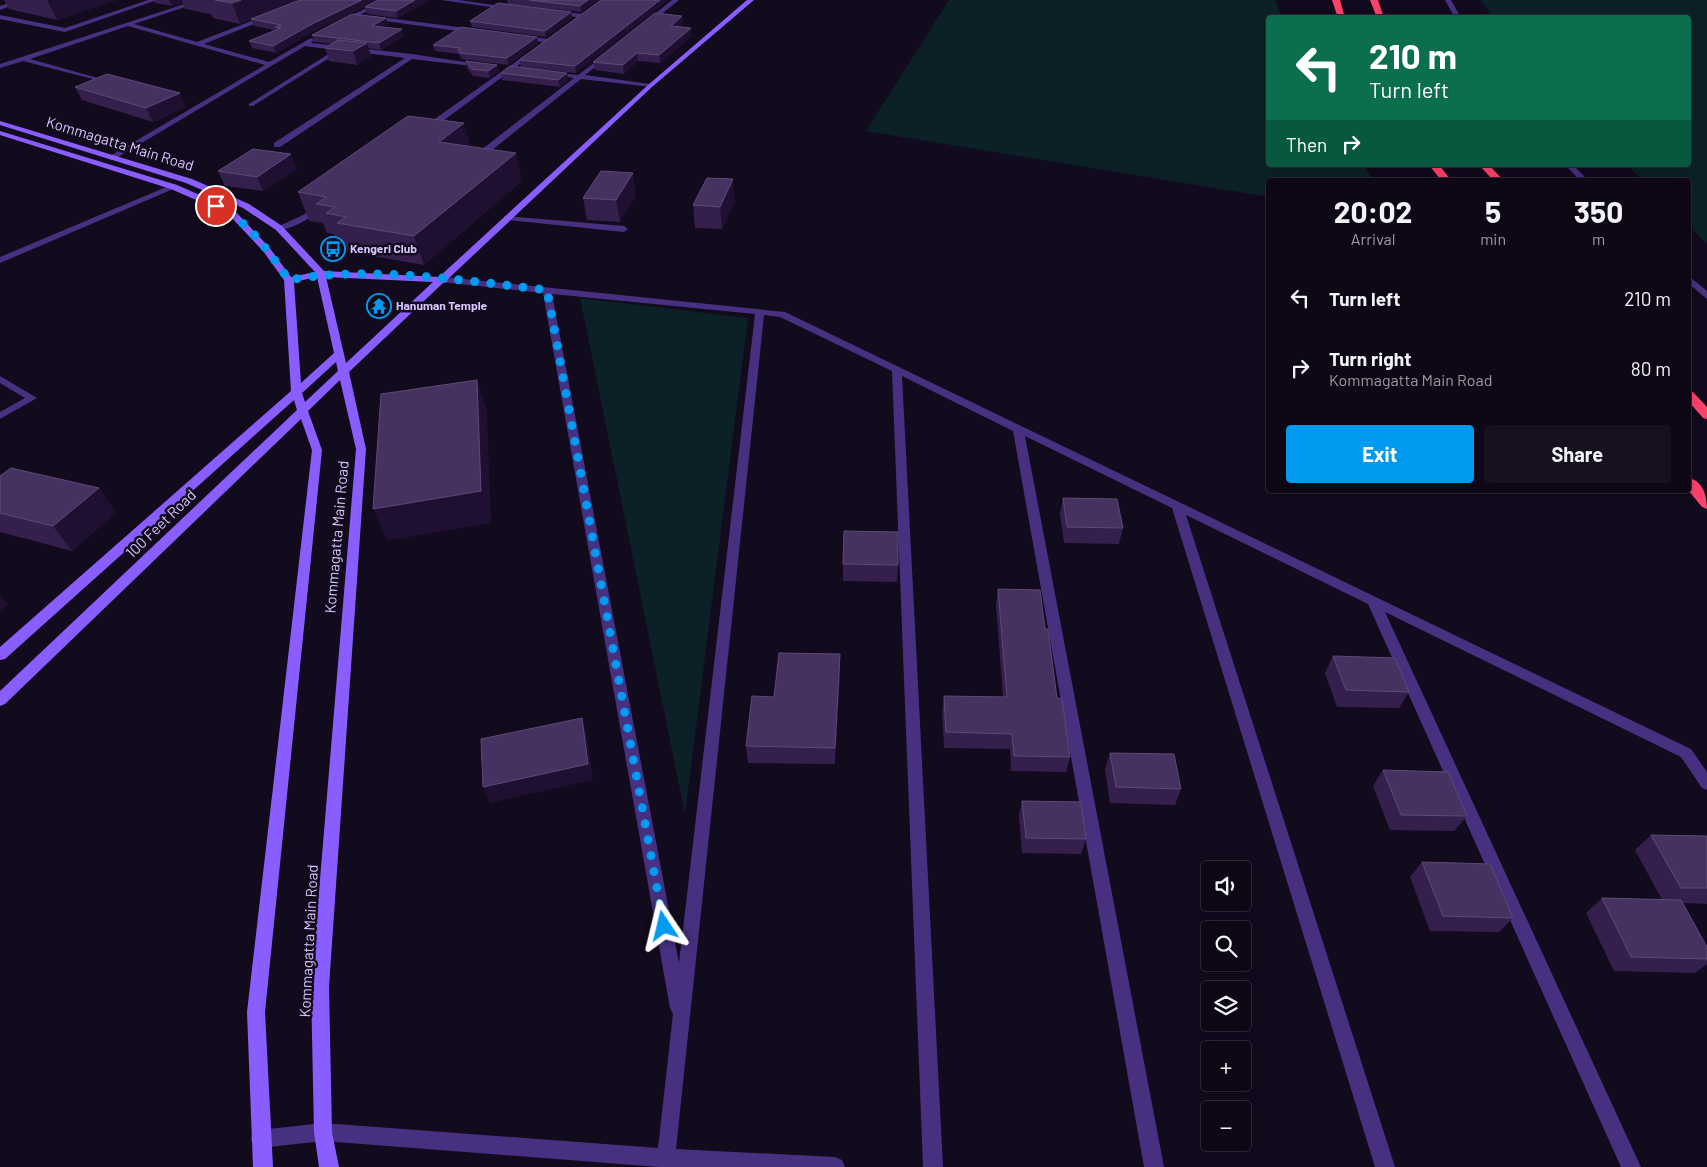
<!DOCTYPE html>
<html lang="en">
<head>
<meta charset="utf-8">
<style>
	:root { --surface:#0e0816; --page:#17111f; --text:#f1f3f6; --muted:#9b9aa1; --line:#2e2935; --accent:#009bf1 }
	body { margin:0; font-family:Barlow,sans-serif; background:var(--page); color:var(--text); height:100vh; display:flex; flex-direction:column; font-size:19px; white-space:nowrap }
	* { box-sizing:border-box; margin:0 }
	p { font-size:16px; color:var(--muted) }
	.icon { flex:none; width:28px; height:28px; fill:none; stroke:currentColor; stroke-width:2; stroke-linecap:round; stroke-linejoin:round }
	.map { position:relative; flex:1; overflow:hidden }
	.sheet { position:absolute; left:1266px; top:178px; width:425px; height:315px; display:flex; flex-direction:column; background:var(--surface); border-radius:5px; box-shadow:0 2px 12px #0003,0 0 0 1px var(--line) }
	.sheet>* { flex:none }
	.guide { position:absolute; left:1266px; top:15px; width:425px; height:152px; border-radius:5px; box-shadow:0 2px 12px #0003,0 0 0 1px var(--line); background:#0b6e4f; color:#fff; overflow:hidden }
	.tools { position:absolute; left:1201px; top:861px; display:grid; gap:10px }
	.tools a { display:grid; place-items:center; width:50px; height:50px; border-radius:5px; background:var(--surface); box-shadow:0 2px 12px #0003,0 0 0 1px var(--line); font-size:25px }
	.pin { position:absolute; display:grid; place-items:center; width:42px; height:42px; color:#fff; margin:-21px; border:2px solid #fff; border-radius:50%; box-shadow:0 1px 5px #0007 }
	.me { position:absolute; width:55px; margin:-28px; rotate:350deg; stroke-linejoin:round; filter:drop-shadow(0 0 4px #0008) }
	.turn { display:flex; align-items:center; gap:18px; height:105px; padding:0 20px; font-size:22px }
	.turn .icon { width:65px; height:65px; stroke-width:2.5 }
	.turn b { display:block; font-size:35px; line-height:42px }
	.then { display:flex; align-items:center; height:48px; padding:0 20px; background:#0003; gap:10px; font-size:19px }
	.eta { display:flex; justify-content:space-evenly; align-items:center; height:85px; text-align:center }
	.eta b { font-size:30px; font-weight:700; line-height:35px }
	.action { display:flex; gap:10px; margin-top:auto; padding:10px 20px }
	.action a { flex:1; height:58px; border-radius:5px; background:var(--accent); color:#fff; font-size:20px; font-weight:700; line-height:58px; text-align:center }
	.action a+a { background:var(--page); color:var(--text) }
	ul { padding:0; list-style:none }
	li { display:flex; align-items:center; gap:15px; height:70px; padding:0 20px }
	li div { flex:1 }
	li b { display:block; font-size:19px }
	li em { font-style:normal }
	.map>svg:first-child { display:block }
</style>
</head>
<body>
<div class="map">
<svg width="1707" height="1167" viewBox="0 0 1707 1167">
	<rect width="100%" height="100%" fill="#120a1d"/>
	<!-- green -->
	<path fill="#0c2127" d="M 949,0 L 1275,0 L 1282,17 L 1269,18 L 1269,165 L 1363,165 L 1373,180 L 1269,180 L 1269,197 L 866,131 Z
		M 1481,0 L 1707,0 L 1707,244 L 1689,226 L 1689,180 L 1642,180 L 1627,165 L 1689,165 L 1689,18 L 1492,17 Z
		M 580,298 L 748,318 L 685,814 Z"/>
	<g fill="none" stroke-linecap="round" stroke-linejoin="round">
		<!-- lane -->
		<path fill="#483081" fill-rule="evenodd" d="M 18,0 L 27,0 L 0,10 L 0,6 Z
			M 148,0 L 157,0 L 65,32 L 0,19 L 0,15 L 65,28 Z
			M 504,216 L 624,226 L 628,229 L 624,232 L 507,220 L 504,220 Z"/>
		<!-- street -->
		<path fill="#483081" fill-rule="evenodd" d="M 197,0 L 206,0 L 134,24 L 197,42 L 267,15 L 269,18 L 204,44 L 269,62 L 311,38 L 314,40 L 311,43 L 412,54 L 484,65 L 481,67 L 412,59 L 280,147 L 274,147 L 274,143 L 405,58 L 342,50 L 253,106 L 249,106 L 249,104 L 335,50 L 305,46 L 113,160 L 110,160 L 110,156 L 265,65 L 128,26 L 30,59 L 112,82 L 112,84 L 23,61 L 0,68 L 0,64 Z
			M 383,0 L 391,0 L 343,23 L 338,22 Z
			M 441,0 L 459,0 L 514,8 L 511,10 Z
			M 672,0 L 679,0 L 649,24 L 645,24 L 645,22 Z
			M 1445,0 L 1451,0 L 1461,18 L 1455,18 Z
			M 556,11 L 583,14 L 586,16 L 583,18 L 554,14 Z
			M 372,16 L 473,29 L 476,31 L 473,33 L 370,19 Z
			M 520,35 L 548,39 L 551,41 L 548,43 L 518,38 Z
			M 531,51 L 536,52 L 428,132 L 422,132 L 422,128 Z
			M 606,54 L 608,55 L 608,57 L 585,75 L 650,84 L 652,85 L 652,87 L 581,79 L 487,154 L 481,154 L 481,150 L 574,78 L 549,74 L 549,72 L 578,75 Z
			M 1565,165 L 1573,165 L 1588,180 L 1580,180 Z
			M 171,185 L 178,187 L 0,263 L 0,257 Z
			M 317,205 L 324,207 C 317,215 284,235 275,228 L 303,215 Z
			M 1689,276 L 1707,291 L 1707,299 L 1689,284 Z
			M 444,277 L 785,312 L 1691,749 L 1707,772 L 1707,790 L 1702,788 L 1681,757 L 1385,612 L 1641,1167 L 1621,1167 L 1368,604 L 1186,515 L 1395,1167 L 1375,1167 L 1172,508 L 1025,436 L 1164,1167 L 1144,1167 L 1013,431 L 902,376 L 943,1167 L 923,1167 L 892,371 L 780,317 L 764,315 L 676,1149 L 835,1157 L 842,1160 L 845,1167 L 659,1167 L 323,1141 L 260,1148 L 253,1146 L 251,1139 L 253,1132 L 260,1130 L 323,1123 L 658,1148 L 673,1014 L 670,1008 L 543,293 L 441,282 L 439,280 ZM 552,294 L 755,314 L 679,963 Z
			M 0,376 L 37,398 L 0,419 L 0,412 L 25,398 L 0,383 Z"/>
		<!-- secondary -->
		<path fill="#8a5dff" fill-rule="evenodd" d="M 747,0 L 754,0 L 652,87 L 448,279 L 447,282 L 443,283 L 349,372 L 366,449 L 329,987 L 332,1132 L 339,1167 L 319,1167 L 314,1132 L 311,987 L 356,449 L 340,380 L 308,411 L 322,450 L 265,1012 L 273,1167 L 253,1167 L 247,1012 L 312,450 L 301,419 L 5,704 L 0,706 L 0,691 L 297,410 L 294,400 L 5,659 L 0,660 L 0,647 L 291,391 L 284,280 L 263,251 L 228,214 L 171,189 L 0,135 L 0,131 L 177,185 L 234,210 L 269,247 L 291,277 L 315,272 L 276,230 L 243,208 L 186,183 L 0,125 L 0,121 L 192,179 L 249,204 L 282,226 L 324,271 L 439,277 L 648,85 ZM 317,277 L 334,353 L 301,383 L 294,282 ZM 326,277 L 433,282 L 346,363 ZM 336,362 L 338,371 L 305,402 L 302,393 Z"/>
		<!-- highway -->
		<path fill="#ff416b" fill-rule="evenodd" d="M 1332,0 L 1340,0 L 1345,18 L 1338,18 Z
			M 1370,0 L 1378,0 L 1384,18 L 1377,18 Z
			M 1429,165 L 1439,165 L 1451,180 L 1441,180 Z
			M 1479,165 L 1489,165 L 1503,180 L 1493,180 Z
			M 1689,391 L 1693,392 L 1707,407 L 1707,419 L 1703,418 L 1689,402 Z
			M 1689,478 C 1703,481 1707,496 1707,509 L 1702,507 L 1688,490 Z"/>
	</g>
	<!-- wall -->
	<path fill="#35204d" d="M 4,0 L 116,0 L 57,20 L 9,9 Z
		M 154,0 L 429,0 L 398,18 L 367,14 L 365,7 L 368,5 L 314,31 L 276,53 L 252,48 L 249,41 L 274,30 L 254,26 L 251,19 L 240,24 L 213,18 L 211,14 L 185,9 L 183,3 L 172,6 L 155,3 Z
		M 507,0 L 598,0 L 581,12 L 508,4 Z
		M 601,0 L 576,73 L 521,67 L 519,60 Z
		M 682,16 L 683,24 L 680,27 L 692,36 L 660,63 L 638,61 L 624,74 L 595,70 L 593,62 Z
		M 386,18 L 388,24 L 383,27 L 404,36 L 381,50 L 368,48 L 371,56 L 357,65 L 329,61 L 325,48 L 331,44 L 314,42 L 312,35 Z
		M 572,18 L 546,37 L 472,27 L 470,21 Z
		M 538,43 L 508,65 L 462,59 L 459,54 L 435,51 L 433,45 Z
		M 466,61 L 497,65 L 499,71 L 490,78 L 473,76 L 467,68 Z
		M 501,73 L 567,73 L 568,80 L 560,87 L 502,80 Z
		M 75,87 L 186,107 L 153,122 L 82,100 Z
		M 470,146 L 522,181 L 424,265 L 348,252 L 345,244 L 337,243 L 334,234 L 327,233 L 323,223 L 309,221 L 298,192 Z
		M 297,169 L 263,191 L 225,186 L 218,171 Z
		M 636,195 L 620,222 L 587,220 L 583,198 Z
		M 735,201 L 722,229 L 695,228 L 693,205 Z
		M 0,476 L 99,488 L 116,513 L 72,551 L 0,532 Z
		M 1063,498 L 1123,528 L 1119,544 L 1064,543 L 1060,514 Z
		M 843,564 L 898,565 L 897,582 L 843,581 Z
		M 998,589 L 1045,629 L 1057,698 L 1070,757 L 1066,772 L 1011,771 L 1010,749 L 944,748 L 942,711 L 944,696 L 1003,697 L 996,605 Z
		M 1333,656 L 1409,692 L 1399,708 L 1337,707 L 1325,673 Z
		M 840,670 L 835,764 L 748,763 L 746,746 L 774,697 Z
		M 1110,753 L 1181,789 L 1175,805 L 1110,803 L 1105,769 Z
		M 1383,770 L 1467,816 L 1454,831 L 1390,830 L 1373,786 Z
		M 1022,801 L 1086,839 L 1081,854 L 1022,853 L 1019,816 Z
		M 1651,835 L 1707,836 L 1707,904 L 1683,903 L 1707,959 L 1707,964 L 1695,973 L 1614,971 L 1586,913 L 1602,898 L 1662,900 L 1635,850 Z
		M 1422,862 L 1513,918 L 1499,932 L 1430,931 L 1410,877 Z"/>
	<!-- shaded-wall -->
	<path fill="#1f1032" d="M 47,0 L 116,0 L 57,20 Z
		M 169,0 L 182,0 L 183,3 L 172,6 Z
		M 241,0 L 302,0 L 240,24 L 232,3 Z
		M 362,0 L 379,0 L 314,31 L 276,53 L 273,46 L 312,24 Z
		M 415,0 L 429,0 L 398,18 L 396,11 Z
		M 588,0 L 598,0 L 581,12 L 580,6 Z
		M 660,0 L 669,0 L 576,73 L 575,66 Z
		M 571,12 L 572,18 L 546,37 L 545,31 Z
		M 682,16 L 683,24 L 672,33 L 671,26 Z
		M 386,18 L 388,24 L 374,32 L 372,26 Z
		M 691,28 L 692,36 L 660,63 L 659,55 Z
		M 402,29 L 404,36 L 381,50 L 379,43 Z
		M 537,37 L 538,43 L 508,65 L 507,58 Z
		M 367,43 L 371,56 L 357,65 L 353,51 Z
		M 637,53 L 638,61 L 624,74 L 623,65 Z
		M 497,65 L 499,71 L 490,78 L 488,71 Z
		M 567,73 L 568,80 L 560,87 L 558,80 Z
		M 180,93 L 186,107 L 153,122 L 146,108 Z
		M 464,123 L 472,151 L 439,142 Z
		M 516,153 L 522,181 L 424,265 L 414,236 Z
		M 291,154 L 297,169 L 263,191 L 257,177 Z
		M 633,173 L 636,195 L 620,222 L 616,200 Z
		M 733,179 L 735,201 L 722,229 L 720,207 Z
		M 477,380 L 487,411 L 491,523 L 387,541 L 373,509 Z
		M 99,488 L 116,513 L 72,551 L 53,526 Z
		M 0,595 L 8,605 L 0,612 Z
		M 840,654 L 840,670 L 835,764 L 835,748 Z
		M 582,718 L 587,734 L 593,780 L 490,803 L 483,787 Z"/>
	<!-- building -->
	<path fill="#463260" stroke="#5e4979" d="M 215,0 L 241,0 L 232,3 Z
		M 300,0 L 362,0 L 312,24 L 273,46 L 249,41 L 281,28 L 276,27 L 281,25 L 251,19 Z
		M 378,0 L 415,0 L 396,11 L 365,7 Z
		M 529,0 L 588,0 L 580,6 Z
		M 601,0 L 660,0 L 575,66 L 519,60 Z
		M 498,3 L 571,12 L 545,31 L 470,21 Z
		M 655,13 L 682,16 L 671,26 L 691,28 L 659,55 L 637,53 L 623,65 L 593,62 Z
		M 352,14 L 386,18 L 372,26 L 402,29 L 379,43 L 312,35 Z
		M 461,27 L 537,37 L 507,58 L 460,53 L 458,50 L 461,48 L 433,45 Z
		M 338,40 L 367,43 L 353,51 L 325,48 Z
		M 466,61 L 497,65 L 488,71 L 472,69 Z
		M 510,66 L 567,73 L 558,80 L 501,73 Z
		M 107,74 L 180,93 L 146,108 L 75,87 Z
		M 408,116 L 464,123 L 439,142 L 516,153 L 414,236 L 337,223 L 346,217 L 326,213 L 335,207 L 316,204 L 326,197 L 298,192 Z
		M 253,149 L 291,154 L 257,177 L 218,171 Z
		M 601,171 L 633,173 L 616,200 L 583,198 Z
		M 707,178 L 733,179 L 720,207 L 693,205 Z
		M 477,380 L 481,491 L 373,509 L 381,394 Z
		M 11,468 L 99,488 L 53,526 L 0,513 L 0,476 Z
		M 1063,498 L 1117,499 L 1123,528 L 1067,527 Z
		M 844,531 L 898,532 L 898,565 L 843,564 Z
		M 998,589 L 1040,590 L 1045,629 L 1048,629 L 1057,698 L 1062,699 L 1070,757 L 1014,756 L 1012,734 L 946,732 L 944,696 L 1007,697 Z
		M 779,653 L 840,654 L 835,748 L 746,746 L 752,696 L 774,697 Z
		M 1333,656 L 1395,658 L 1409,692 L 1346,690 Z
		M 582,718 L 588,764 L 483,787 L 481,739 Z
		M 1110,753 L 1174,754 L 1181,789 L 1116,787 Z
		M 1383,770 L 1448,772 L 1467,816 L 1401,815 Z
		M 1022,801 L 1081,802 L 1086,839 L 1026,838 Z
		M 1651,835 L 1707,836 L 1707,888 L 1681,888 Z
		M 1422,862 L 1490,864 L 1513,918 L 1443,916 Z
		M 1602,898 L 1681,900 L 1707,947 L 1707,959 L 1631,957 Z"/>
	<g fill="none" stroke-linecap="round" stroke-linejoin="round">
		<!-- route -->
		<path stroke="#009bf1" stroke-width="9" stroke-dasharray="0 16.2" d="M 216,206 C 248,219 269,253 289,280 C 369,265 466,281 547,290 L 664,926"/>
	</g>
	<!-- icons -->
	<defs>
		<symbol id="bus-ring" viewBox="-11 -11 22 22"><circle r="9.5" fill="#120a1d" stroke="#009bf1" stroke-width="1.5"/><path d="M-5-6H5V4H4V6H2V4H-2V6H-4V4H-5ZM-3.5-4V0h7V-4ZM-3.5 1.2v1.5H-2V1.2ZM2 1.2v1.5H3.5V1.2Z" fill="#009bf1"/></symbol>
		<symbol id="temple-ring" viewBox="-11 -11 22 22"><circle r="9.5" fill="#120a1d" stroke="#009bf1" stroke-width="1.5"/><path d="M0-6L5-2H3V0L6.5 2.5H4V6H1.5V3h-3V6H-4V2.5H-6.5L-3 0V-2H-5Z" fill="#009bf1"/></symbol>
	</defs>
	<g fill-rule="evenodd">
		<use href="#bus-ring" x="319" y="235" width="28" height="28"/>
		<use href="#temple-ring" x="365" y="292" width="28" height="28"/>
	</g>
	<g text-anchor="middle" stroke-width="5" stroke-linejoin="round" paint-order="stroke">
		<!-- far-poi labels -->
		<g font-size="12" font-weight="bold" fill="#dbc6ff" stroke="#120a1d" text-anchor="start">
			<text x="350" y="253">Kengeri Club</text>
			<text x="396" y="310">Hanuman Temple</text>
		</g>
		<!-- street labels -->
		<g font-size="15" fill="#dbc6ff" stroke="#120a1d">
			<text transform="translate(120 144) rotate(17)" y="5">Kommagatta Main Road</text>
			<text transform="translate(161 524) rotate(-44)" y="5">100 Feet Road</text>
			<text transform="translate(337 537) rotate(-85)" y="5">Kommagatta Main Road</text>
			<text transform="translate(309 941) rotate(-87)" y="5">Kommagatta Main Road</text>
		</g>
	</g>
</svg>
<div class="tools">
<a><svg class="icon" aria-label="sound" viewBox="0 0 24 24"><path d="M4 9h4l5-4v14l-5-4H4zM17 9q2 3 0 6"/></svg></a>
<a><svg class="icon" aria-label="search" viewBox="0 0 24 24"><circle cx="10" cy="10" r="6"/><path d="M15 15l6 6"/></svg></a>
<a><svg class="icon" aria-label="layers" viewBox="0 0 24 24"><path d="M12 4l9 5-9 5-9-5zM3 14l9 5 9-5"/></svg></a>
<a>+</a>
<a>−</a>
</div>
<div class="pin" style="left:216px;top:206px;background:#d93025"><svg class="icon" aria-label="arrive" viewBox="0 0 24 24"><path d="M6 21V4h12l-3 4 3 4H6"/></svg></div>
<svg class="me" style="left:664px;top:926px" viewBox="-20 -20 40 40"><path d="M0-17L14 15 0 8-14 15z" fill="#009bf1" stroke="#fff" stroke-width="4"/></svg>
<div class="guide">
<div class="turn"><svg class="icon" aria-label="left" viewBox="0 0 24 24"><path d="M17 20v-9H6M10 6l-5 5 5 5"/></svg><div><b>210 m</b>Turn left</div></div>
<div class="then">Then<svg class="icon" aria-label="right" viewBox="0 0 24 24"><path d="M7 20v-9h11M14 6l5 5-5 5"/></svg></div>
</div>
<section class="sheet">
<div class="eta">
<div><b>20:02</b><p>Arrival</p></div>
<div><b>5</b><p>min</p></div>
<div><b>350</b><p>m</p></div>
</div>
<ul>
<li><svg class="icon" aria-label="left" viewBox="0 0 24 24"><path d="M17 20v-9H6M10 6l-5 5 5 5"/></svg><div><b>Turn left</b></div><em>210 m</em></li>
<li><svg class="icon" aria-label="right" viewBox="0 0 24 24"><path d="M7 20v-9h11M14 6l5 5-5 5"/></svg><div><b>Turn right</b><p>Kommagatta Main Road</p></div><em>80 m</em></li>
</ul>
<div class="action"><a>Exit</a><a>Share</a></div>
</section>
</div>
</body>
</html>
